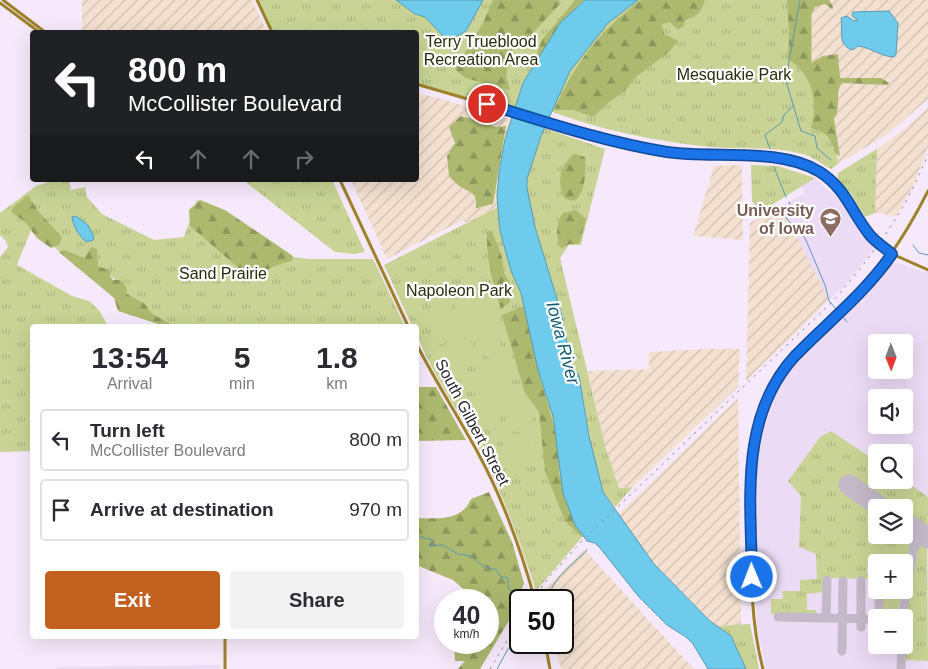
<!DOCTYPE html>
<html lang="en">
<head>
<meta charset="utf-8">
<style>
	:root { --surface:#fff; --page:#f2f2f3; --text:#2b2b33; --muted:#7c7c81; --line:#e1e1e2; --accent:#c1601f }
	body { margin:0; font-family:Arial,sans-serif; background:var(--page); color:var(--text); height:100vh; display:flex; flex-direction:column; font-size:19px; white-space:nowrap }
	* { box-sizing:border-box; margin:0 }
	p { font-size:16px; color:var(--muted) }
	.icon { flex:none; width:28px; height:28px; fill:none; stroke:currentColor; stroke-width:2; stroke-linecap:round; stroke-linejoin:round }
	.map { position:relative; flex:1; overflow:hidden }
	.details { position:absolute; left:30px; top:324px; width:389px; height:315px; display:flex; flex-direction:column; background:var(--surface); border-radius:5px; box-shadow:0 5px 20px #0002 }
	.details>* { flex:none }
	.top-card { position:absolute; left:30px; top:30px; width:389px; height:152px; border-radius:5px; box-shadow:0 5px 20px #0002; background:#202124; color:#fff; overflow:hidden }
	.needle { width:32px; rotate:179deg }
	.controls { position:absolute; left:868px; top:334px; display:grid; gap:10px }
	.controls a { display:grid; place-items:center; width:45px; height:45px; border-radius:5px; background:var(--surface); box-shadow:0 5px 20px #0002; font-size:25px }
	.speed { position:absolute; left:434px; top:589px; display:flex; gap:10px; font-size:25px; font-weight:700; text-align:center }
	.speed>* { display:grid; place-content:center; width:65px; height:65px; border-radius:50%; background:var(--surface); box-shadow:0 5px 20px #0002; line-height:1 }
	.speed small { font-size:12px; font-weight:400 }
	.speed .limit { border:2px solid #111; border-radius:8px; background:#fff; color:#111 }
	.pin { position:absolute; display:grid; place-items:center; width:42px; height:42px; color:#fff; margin:-21px; border:2px solid #fff; border-radius:50%; box-shadow:0 1px 5px #0007 }
	.me { position:absolute; width:55px; margin:-28px; rotate:359deg; stroke-linejoin:round; filter:drop-shadow(0 0 4px #0008) }
	.turn { display:flex; align-items:center; gap:18px; height:105px; padding:0 15px; font-size:22px }
	.turn .icon { width:65px; height:65px; stroke-width:2.5 }
	.turn b { display:block; font-size:35px; line-height:42px }
	.lanes { display:flex; align-items:center; height:48px; padding:0 15px; background:#0003; justify-content:center; gap:25px; direction:ltr }
	.lanes .off { opacity:.35 }
	.eta { display:flex; justify-content:space-evenly; align-items:center; height:85px; text-align:center }
	.eta b { font-size:30px; font-weight:700; line-height:35px }
	.cta { display:flex; gap:10px; margin-top:auto; padding:10px 15px }
	.cta a { flex:1; height:58px; border-radius:5px; background:var(--accent); color:#fff; font-size:20px; font-weight:700; line-height:58px; text-align:center }
	.cta a+a { background:var(--page); color:var(--text) }
	ul { padding:0; list-style:none }
	li { display:flex; align-items:center; gap:15px; height:62px; margin:0 10px 8px; padding:0 5px; border:2px solid var(--line); border-radius:5px }
	li div { flex:1 }
	li b { display:block; font-size:19px }
	li em { font-style:normal }
	.map>svg:first-child { display:block }
</style>
</head>
<body>
<div class="map">
<svg width="928" height="669" viewBox="0 0 928 669">
	<defs>
		<pattern id="industrial-furrows" width="10" height="10" patternUnits="userSpaceOnUse" patternTransform="scale(1.25)"><rect width="10" height="10" fill="#f3e0d0"/><path d="M-1 1l2-2M0 10L10 0M9 11l2-2" fill="none" stroke="#d0c0b3"/></pattern>
		<pattern id="grass-tufts" width="24" height="20" patternUnits="userSpaceOnUse" patternTransform="scale(1.25)"><rect width="24" height="20" fill="#c8d395"/><path d="M3 7l-1-3M5 7V3M7 7l1-3M15 17l-1-3M17 17v-4M19 17l1-3" fill="none" stroke="#acb581"/></pattern>
		<pattern id="forest-firs" width="22" height="20" patternUnits="userSpaceOnUse" patternTransform="scale(1.25)"><rect width="22" height="20" fill="#adb96f"/><path d="M5 1l3.5 6h-7zM16 11l3.5 6h-7z" fill="#8d965c"/></pattern>
	</defs>
	<rect width="100%" height="100%" fill="#f6e9fb"/>
	<!-- built -->
	<path fill="#ecdbf4" fill-rule="evenodd" d="M 815,178 L 844,204 L 860,234 L 874,249 L 845,285 L 829,300 L 781,206 L 805,193 L 801,187 Z
		M 892,263 L 898,263 L 928,273 L 928,669 L 766,669 L 757,626 L 755,589 L 754,485 L 761,424 L 769,403 L 787,373 L 869,291 ZM 876,342 L 904,342 L 904,370 L 876,370 ZM 876,398 L 904,398 L 904,425 L 876,425 ZM 876,452 L 904,452 L 904,480 L 876,480 ZM 876,508 L 904,508 L 904,535 L 876,535 ZM 876,562 L 904,562 L 904,590 L 876,590 ZM 876,618 L 904,618 L 904,645 L 876,645 Z
		M 220,665 L 220,669 L 57,669 L 57,667 Z"/>
	<!-- industrial -->
	<path fill="url(#industrial-furrows)" d="M 82,0 L 252,0 L 267,32 L 82,32 Z
		M 812,0 L 928,0 L 928,99 L 888,134 L 838,164 L 833,116 L 812,86 Z
		M 416,93 L 438,98 L 512,120 L 505,139 L 499,172 L 498,207 L 466,223 L 463,220 L 387,259 L 351,180 L 416,180 Z
		M 928,107 L 928,147 L 914,184 L 896,216 L 875,213 L 877,149 L 907,127 Z
		M 742,165 L 743,240 L 693,236 L 714,166 Z
		M 781,206 L 829,300 L 746,381 L 750,223 Z
		M 705,349 L 740,349 L 738,387 L 633,487 L 619,488 L 606,449 L 588,371 L 649,369 L 649,352 Z
		M 738,398 L 741,625 L 716,626 L 654,564 L 618,515 Z
		M 584,549 L 654,626 L 694,669 L 561,669 L 554,643 L 562,642 L 562,600 L 544,600 L 542,592 Z"/>
	<!-- grass -->
	<path fill="url(#grass-tufts)" d="M 258,0 L 582,0 L 519,96 L 515,108 L 504,105 L 503,109 L 416,84 L 416,32 L 273,32 Z
		M 631,0 L 812,0 L 812,86 L 836,86 L 837,116 L 833,116 L 838,164 L 831,169 C 823,165 816,159 808,156 C 776,145 742,150 710,147 C 654,141 600,130 547,110 L 567,69 L 588,39 Z
		M 544,128 L 605,149 L 581,245 L 569,245 L 560,258 L 606,449 L 619,488 L 633,487 L 615,507 L 603,492 L 595,465 L 579,376 C 565,359 567,331 561,311 C 550,272 527,222 527,182 C 527,170 539,140 544,128 Z
		M 877,149 L 875,213 L 865,217 L 851,194 L 837,180 L 838,173 Z
		M 751,165 L 778,166 L 815,178 L 770,206 L 756,206 L 752,201 Z
		M 54,180 L 69,180 L 71,190 L 85,187 L 87,197 L 102,214 L 154,240 L 184,237 L 197,200 L 224,211 L 293,257 L 308,259 L 373,259 L 405,326 L 176,326 L 130,311 C 129,306 129,298 127,294 C 125,289 103,267 98,266 L 97,262 L 84,273 L 24,221 L 31,230 L 17,265 L 72,296 L 89,301 L 99,310 L 108,326 L 32,326 L 32,451 L 0,452 L 0,257 L 8,247 L 6,241 L 0,235 L 0,213 L 36,186 Z
		M 243,180 L 332,180 L 365,252 L 354,254 L 335,252 Z
		M 498,207 L 500,231 L 511,271 L 521,293 L 530,327 L 538,370 L 553,416 L 575,525 L 583,536 L 536,591 C 520,542 503,494 479,448 C 466,423 416,349 416,326 L 412,326 L 384,265 Z
		M 831,431 L 876,461 L 876,480 L 904,480 L 928,497 L 928,532 L 904,516 L 904,508 L 891,507 L 847,478 L 841,487 L 876,510 L 876,535 L 904,535 L 904,529 L 910,535 L 911,547 L 904,581 L 904,562 L 876,562 L 876,566 L 867,567 L 867,574 L 875,575 L 875,579 L 824,578 L 824,592 L 807,594 L 807,610 L 816,610 L 816,615 L 771,614 L 771,599 L 783,599 L 782,591 L 800,591 L 800,580 L 817,579 L 816,554 L 799,547 L 801,496 L 788,481 L 820,437 Z
		M 927,543 L 928,661 L 905,660 L 906,606 L 918,549 L 921,544 Z
		M 883,590 L 902,590 C 899,604 901,615 885,617 L 883,612 Z
		M 750,624 L 759,669 L 746,669 L 731,636 L 716,626 Z"/>
	<!-- forest -->
	<path fill="url(#forest-firs)" d="M 493,0 L 558,0 L 561,3 L 529,37 L 511,51 L 506,76 L 510,90 L 465,78 L 455,69 L 483,23 Z
		M 575,0 L 585,0 L 576,7 L 531,68 L 542,40 Z
		M 641,0 L 705,0 C 701,13 698,16 685,20 L 684,25 L 678,30 L 670,22 L 662,24 L 664,34 L 678,41 L 670,51 L 636,77 L 625,91 L 609,102 L 593,117 L 573,110 L 554,110 C 577,60 598,33 641,0 Z
		M 787,0 L 829,0 L 833,7 L 832,9 L 825,4 L 815,7 L 811,15 L 811,63 L 823,56 L 838,54 L 840,78 L 881,78 L 889,83 L 888,85 L 842,83 C 834,93 842,107 834,119 L 840,156 L 835,153 C 831,137 827,133 811,128 C 819,100 812,74 787,58 C 791,40 788,19 787,0 Z
		M 461,116 L 496,127 L 506,126 L 493,204 L 476,208 C 477,193 473,194 461,187 C 457,185 453,180 449,176 L 447,156 L 455,143 L 449,127 Z
		M 574,154 L 585,157 C 586,170 586,192 575,201 L 565,199 C 556,183 560,165 574,154 Z
		M 28,195 L 38,211 L 62,237 L 59,245 L 51,248 L 37,238 L 24,221 L 11,212 L 13,207 Z
		M 200,200 L 225,210 L 293,256 L 292,261 C 279,263 268,270 255,274 L 251,279 L 190,226 L 189,210 Z
		M 576,210 L 586,219 L 579,244 L 569,244 L 561,249 C 556,237 555,224 563,213 Z
		M 492,231 L 502,257 L 504,273 L 510,283 L 507,289 L 510,302 L 501,309 C 493,284 486,259 487,232 Z
		M 91,247 L 97,249 L 98,266 L 111,271 L 110,276 L 113,280 L 120,280 L 126,287 L 127,294 L 145,304 L 152,314 L 171,324 L 193,326 L 164,326 L 118,311 L 114,298 L 59,252 L 64,250 L 85,258 Z
		M 524,306 L 538,370 L 557,437 L 559,474 L 575,525 L 583,536 L 582,537 L 565,521 L 545,471 L 539,412 L 525,393 L 502,315 Z
		M 416,387 L 436,387 L 466,440 L 416,441 Z
		M 489,492 L 512,542 L 524,583 L 514,612 L 480,669 L 458,669 L 465,661 L 455,661 L 454,643 L 488,642 L 488,600 L 476,600 L 453,580 L 416,565 L 416,518 C 438,518 461,522 471,499 Z"/>
	<!-- garden -->
	<path fill="#c8d395" d="M 467,295 C 480,296 488,299 496,310 L 468,327 L 451,300 L 459,296 Z
		M 446,303 L 464,331 L 436,347 C 427,328 430,315 446,303 Z
		M 497,314 C 509,331 502,347 488,359 L 470,331 Z
		M 466,334 L 483,361 C 465,372 450,367 438,351 Z
		M 503,363 L 508,364 L 505,397 L 473,393 C 476,374 484,367 503,363 Z
		M 472,398 L 503,402 L 499,433 C 479,430 469,418 472,398 Z
		M 509,401 C 527,406 536,415 534,435 L 504,430 Z
		M 504,436 L 535,438 C 537,457 521,467 504,468 L 502,465 Z"/>
	<!-- water -->
	<path fill="#6ecbeb" stroke="#5a9ab2" d="M 396,0 L 483,0 L 466,31 L 452,39 L 444,37 L 425,17 L 415,14 Z
		M 585,0 L 638,0 L 608,23 L 570,71 L 541,136 L 527,179 L 527,188 L 535,227 L 561,312 L 571,363 L 579,376 L 589,436 L 603,492 L 654,564 L 710,621 L 731,636 L 746,669 L 708,669 L 693,644 L 686,637 L 667,625 L 639,597 L 600,548 L 595,543 L 587,541 L 575,525 L 563,493 L 553,416 L 538,370 L 521,293 L 511,271 L 500,231 L 497,197 L 499,172 L 505,139 L 523,83 L 560,23 Z
		M 889,11 L 898,23 L 896,54 L 894,57 C 882,57 872,48 858,46 L 853,50 C 837,46 843,30 841,18 L 847,16 L 854,21 L 858,20 L 852,16 L 853,12 Z
		M 76,216 L 88,225 L 94,237 L 93,240 L 87,242 C 79,237 73,226 72,217 Z"/>
	<g fill="none" stroke-linecap="round" stroke-linejoin="round">
		<!-- stream -->
		<path stroke="#5a9ab2" stroke-width="1" d="M 800,0 L 788,67 L 789,73 L 786,81 L 801,131 L 815,136 L 817,148 L 831,160
			M 770,149 L 765,135 L 782,122 L 784,115 L 794,105
			M 774,167 L 786,197
			M 789,202 L 791,206 L 786,212 L 786,218 L 805,238 L 825,285 L 829,301 L 836,309
			M 913,245 L 919,253 L 928,255
			M 844,318 L 847,322
			M 416,536 L 433,540 L 430,546 L 443,545 L 458,554 L 471,556 L 483,566 L 497,570 L 500,576 L 508,578 L 508,588 L 521,600
			M 548,600 C 551,579 573,564 587,550
			M 497,669 L 508,649 L 520,635"/>
		<!-- taxiway -->
		<path stroke="#c4b9c8" stroke-width="9" d="M 915,546 L 920,541 L 928,540
			M 778,617 L 876,619
			M 826,617 L 827,580
			M 879,618 L 879,590
			M 902,618 L 915,540 L 912,531 L 904,523
			M 873,619 L 873,636
			M 861,627 L 861,581
			M 842,651 L 843,581
			M 901,669 L 902,645"/>
		<!-- runway -->
		<path stroke="#c4b9c8" stroke-width="21" d="M 849,485 L 882,508
			M 904,522 L 928,538"/>
		<!-- secondary -->
		<path stroke="#9d812b" stroke-width="3" d="M 3,0 L 45,32
			M 257,0 L 272,32
			M 0,3 L 39,32
			M 416,84 L 591,135 L 644,148 L 697,155 L 773,158 L 803,164 L 820,173 L 843,193 L 873,238 L 892,254 L 928,270
			M 340,180 L 408,326
			M 416,343 C 435,381 458,416 478,453 C 503,499 521,550 535,600
			M 225,636 L 225,669
			M 545,642 L 550,669
			M 763,669 C 750,620 751,569 751,518 C 751,491 749,462 754,435 C 759,413 768,391 782,373 C 802,345 830,324 853,300 C 885,267 908,231 928,191"/>
		<!-- rail -->
		<path stroke="#928996" stroke-width="1" stroke-dasharray="2.5 5" stroke-linecap="butt" d="M 532,600 L 550,576 L 581,542 L 832,302 C 873,255 905,213 928,154
			M 490,669 L 520,619"/>
	</g>
	<g fill="none" stroke-linecap="round" stroke-linejoin="round">
		<defs>
			<path id="route" d="M 487,104 C 546,122 605,142 667,152 C 713,159 780,147 820,172 C 846,189 851,211 869,234 C 875,242 884,247 892,254 C 865,293 828,322 795,356 C 739,417 751,500 752,577"/>
		</defs>
		<!-- route casing -->
		<use href="#route" stroke="#114b97" stroke-width="12"/>
		<!-- route -->
		<use href="#route" stroke="#1a73e8" stroke-width="9"/>
	</g>
	<!-- icons -->
	<defs>
		<symbol id="university-pin" viewBox="-11 -11 22 30"><path d="M0 17L-7.5 6A9.5 9.5 0 1 1 7.5 6Z" fill="#8d6e63" stroke="#fff"/><path d="M0-5L7-2L0 1L-7-2ZM-4 1L0 2.5L4 1V4Q0 6-4 4Z" fill="#fff"/></symbol>
	</defs>
	<g fill-rule="evenodd">
		<use href="#university-pin" x="818" y="206" width="25" height="34"/>
	</g>
	<g text-anchor="middle" stroke-width="4.5" stroke-linejoin="round" paint-order="stroke">
		<!-- park labels -->
		<g font-size="16" fill="#292d0c" stroke="#fff">
			<text x="481" y="47">Terry Trueblood<tspan x="481" dy="18">Recreation Area</tspan></text>
			<text x="734" y="80">Mesquakie Park</text>
			<text x="223" y="279">Sand Prairie</text>
			<text x="459" y="296">Napoleon Park</text>
		</g>
		<!-- education labels -->
		<g font-size="16" font-weight="bold" fill="#785e54" stroke="#fff" text-anchor="end">
			<text x="814" y="216">University<tspan x="814" dy="18">of Iowa</tspan></text>
		</g>
		<!-- street labels -->
		<g font-size="16" fill="#2c272e" stroke="#fff">
			<text transform="translate(473 422) rotate(62)" y="6">South Gilbert Street</text>
		</g>
		<!-- water labels -->
		<g font-size="18" font-style="italic" fill="#115d73" stroke="#fff">
			<text transform="translate(563 343) rotate(75)" y="6">Iowa River</text>
		</g>
	</g>
</svg>
<div class="controls">
<a><svg class="needle" viewBox="-14 -14 28 28"><path d="M0-13l5 13h-10z" fill="#e53935"/><path d="M0 13l5-13h-10z" fill="#7c7c81"/></svg></a>
<a><svg class="icon" aria-label="sound" viewBox="0 0 24 24"><path d="M4 9h4l5-4v14l-5-4H4zM17 9q2 3 0 6"/></svg></a>
<a><svg class="icon" aria-label="search" viewBox="0 0 24 24"><circle cx="10" cy="10" r="6"/><path d="M15 15l6 6"/></svg></a>
<a><svg class="icon" aria-label="layers" viewBox="0 0 24 24"><path d="M12 4l9 5-9 5-9-5zM3 14l9 5 9-5"/></svg></a>
<a>+</a>
<a>−</a>
</div>
<div class="speed"><div>40<small>km/h</small></div><div class="limit">50</div></div>
<div class="pin" style="left:487px;top:104px;background:#d93025"><svg class="icon" aria-label="arrive" viewBox="0 0 24 24"><path d="M6 21V4h12l-3 4 3 4H6"/></svg></div>
<svg class="me" style="left:752px;top:577px" viewBox="-20 -20 40 40"><circle r="17" fill="#1a73e8" stroke="#fff" stroke-width="3"/><path d="M0-11L8 9 0 5-8 9z" fill="#fff"/></svg>
<div class="top-card">
<div class="turn"><svg class="icon" aria-label="left" viewBox="0 0 24 24"><path d="M17 20v-9H6M10 6l-5 5 5 5"/></svg><div><b>800 m</b>McCollister Boulevard</div></div>
<div class="lanes"><svg class="icon" aria-label="left" viewBox="0 0 24 24"><path d="M17 20v-9H6M10 6l-5 5 5 5"/></svg><svg class="icon off" aria-label="ahead" viewBox="0 0 24 24"><path d="M12 20V5M6 11l6-6 6 6"/></svg><svg class="icon off" aria-label="ahead" viewBox="0 0 24 24"><path d="M12 20V5M6 11l6-6 6 6"/></svg><svg class="icon off" aria-label="right" viewBox="0 0 24 24"><path d="M7 20v-9h11M14 6l5 5-5 5"/></svg></div>
</div>
<section class="details">
<div class="eta">
<div><b>13:54</b><p>Arrival</p></div>
<div><b>5</b><p>min</p></div>
<div><b>1.8</b><p>km</p></div>
</div>
<ul>
<li><svg class="icon" aria-label="left" viewBox="0 0 24 24"><path d="M17 20v-9H6M10 6l-5 5 5 5"/></svg><div><b>Turn left</b><p>McCollister Boulevard</p></div><em>800 m</em></li>
<li><svg class="icon" aria-label="arrive" viewBox="0 0 24 24"><path d="M6 21V4h12l-3 4 3 4H6"/></svg><div><b>Arrive at destination</b></div><em>970 m</em></li>
</ul>
<div class="cta"><a>Exit</a><a>Share</a></div>
</section>
</div>
</body>
</html>
